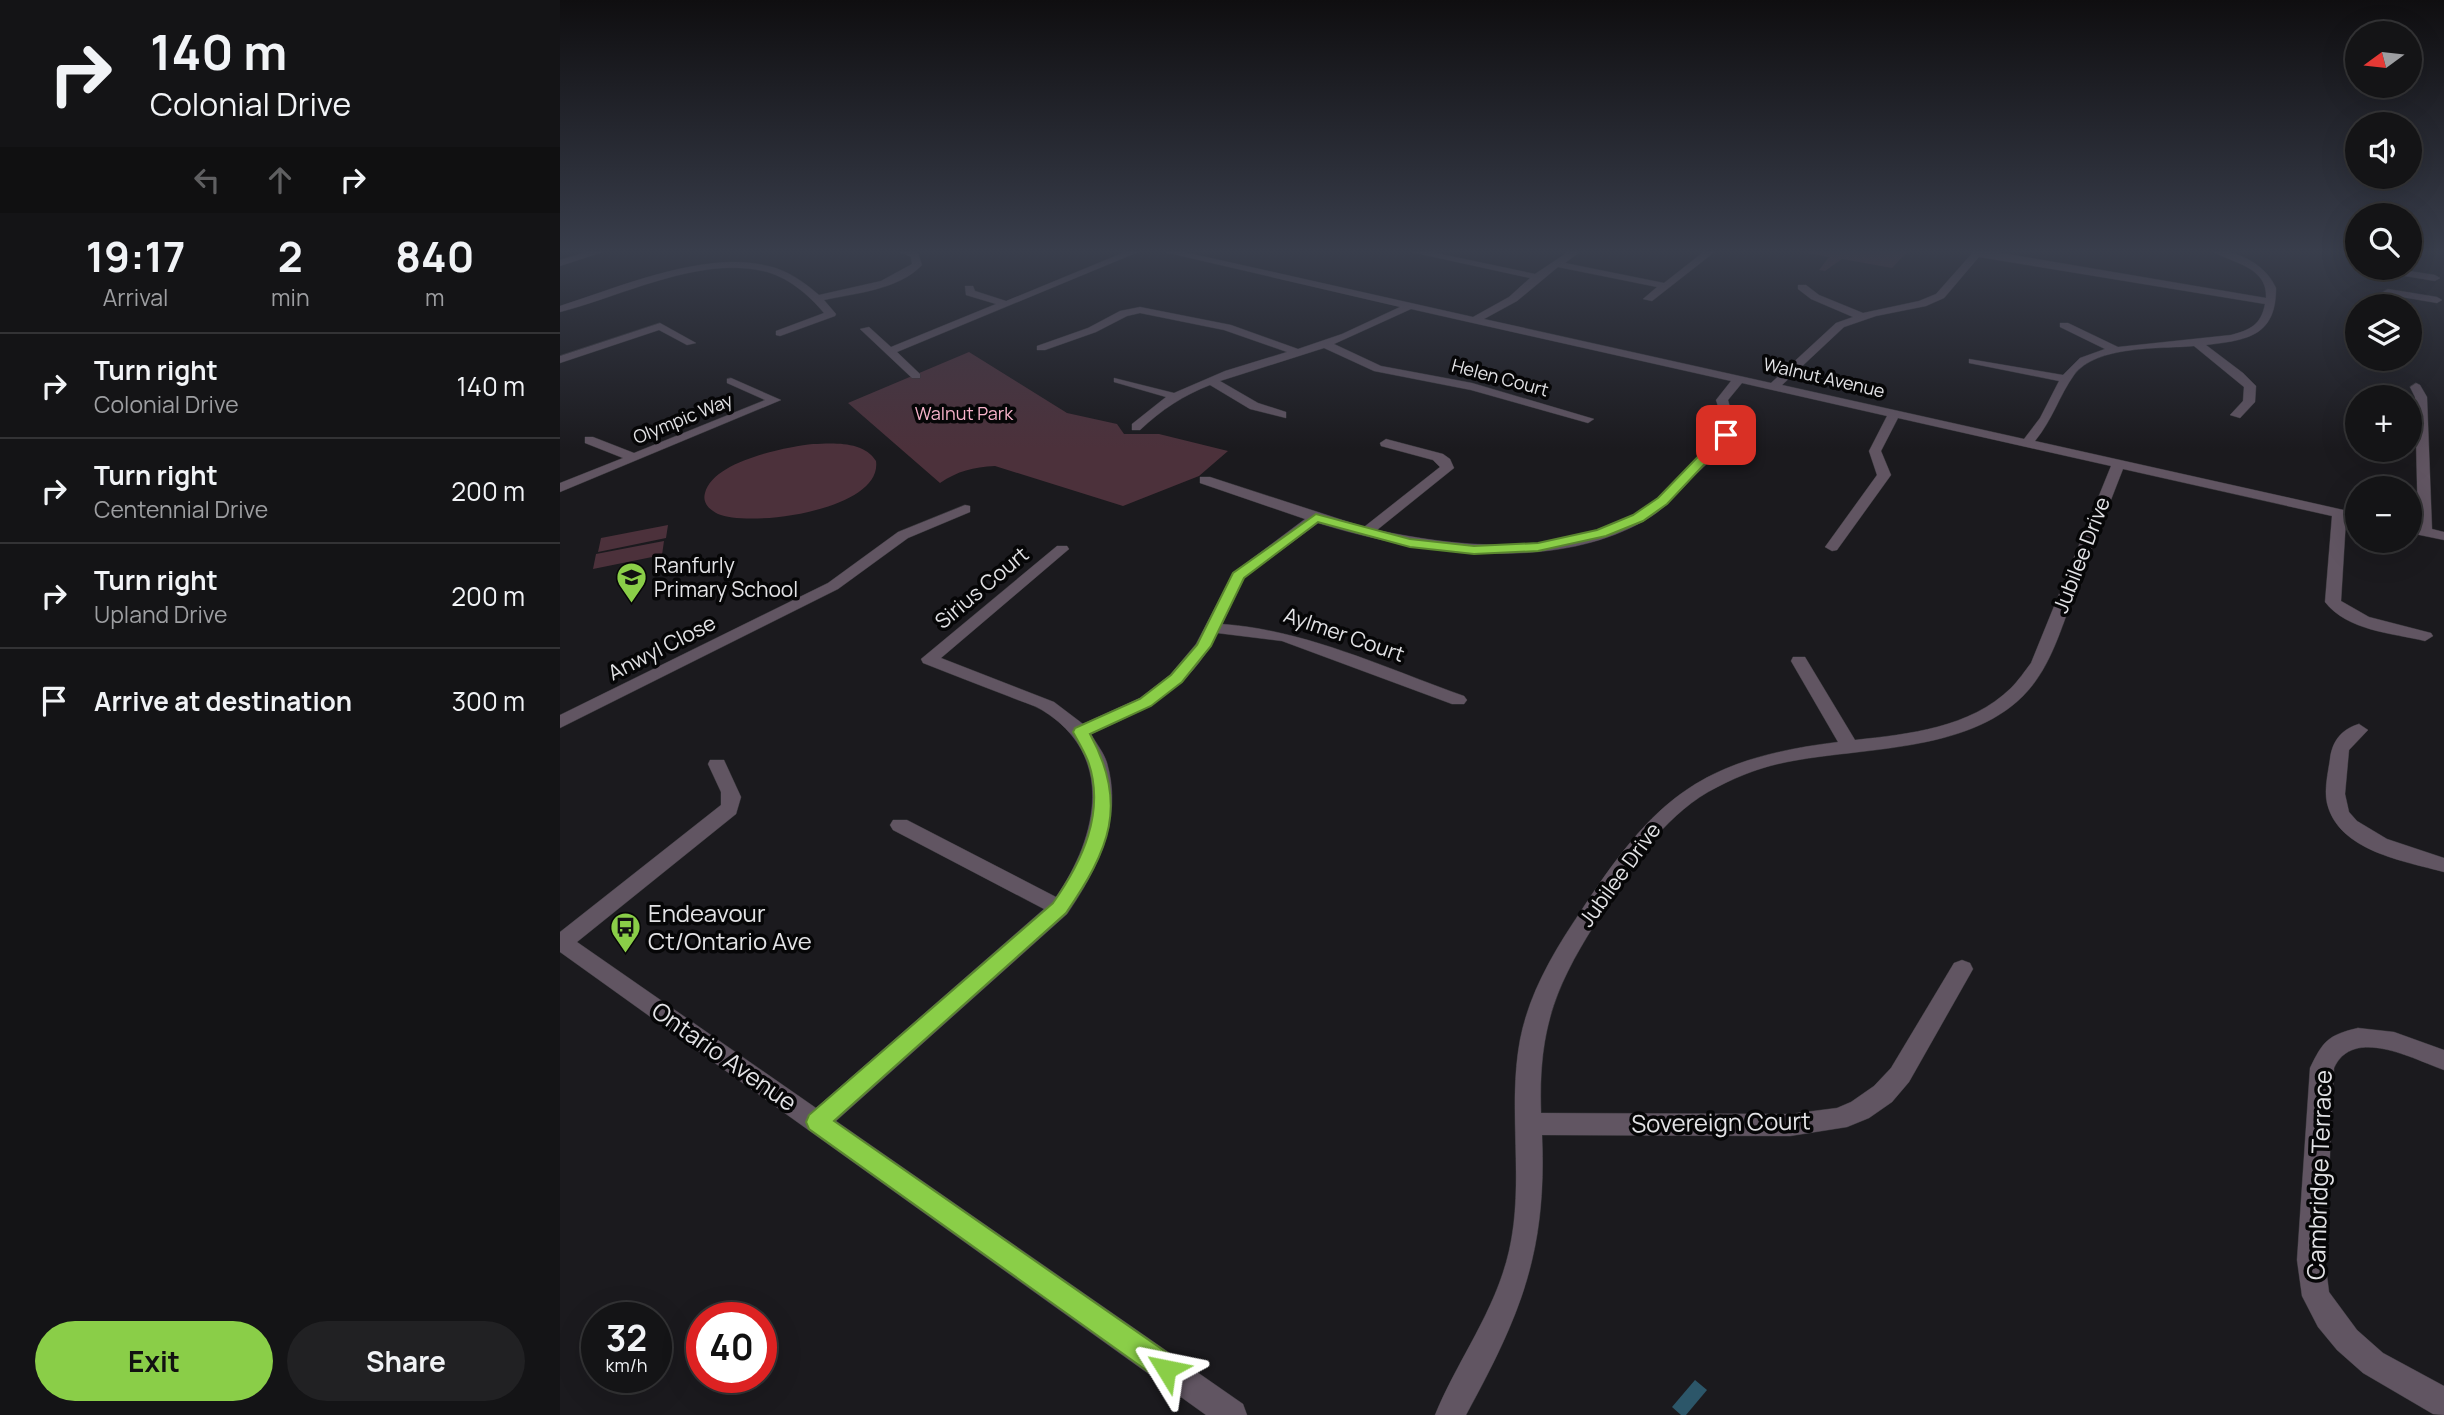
<!DOCTYPE html>
<html lang="en">
<head>
<meta charset="utf-8">
<style>
	:root { --surface:#141416; --page:#212123; --text:#f1f3f6; --muted:#9d9ea1; --line:#333335; --accent:#8ace48 }
	body { margin:0; font-family:Manrope,sans-serif; background:var(--page); color:var(--text); height:100vh; display:flex; flex-direction:column; font-size:26px; white-space:nowrap }
	* { box-sizing:border-box; margin:0 }
	p { font-size:23px; color:var(--muted) }
	.icon { flex:none; width:38px; height:38px; fill:none; stroke:currentColor; stroke-width:2; stroke-linecap:round; stroke-linejoin:round }
	.map { position:relative; flex:1; overflow:hidden }
	.drawer { display:flex; flex-direction:column; background:var(--surface); width:560px }
	.drawer>* { flex:none }
	.guide { background:#141416; color:var(--text); overflow:hidden }
	.needle { width:46px; rotate:255deg }
	.buttons { position:absolute; left:1785px; top:21px; display:grid; gap:14px }
	.buttons a { display:grid; place-items:center; width:77px; height:77px; border-radius:50%; background:var(--surface); box-shadow:0 7px 28px #0002,0 0 0 2px var(--line); font-size:35px }
	.speed { position:absolute; left:21px; top:1302px; display:flex; gap:14px; font-size:35px; font-weight:700; text-align:center }
	.speed>* { display:grid; place-content:center; width:91px; height:91px; border-radius:50%; background:var(--surface); box-shadow:0 7px 28px #0002,0 0 0 2px var(--line); line-height:1 }
	.speed small { font-size:18px; font-weight:400 }
	.speed .limit { border:10px solid #d22; background:#fff; color:#111 }
	.pin { position:absolute; display:grid; place-items:center; width:60px; height:60px; color:#fff; margin:-30px; border-radius:14px; box-shadow:0 4px 10px #0006 }
	.me { position:absolute; width:77px; margin:-38px; rotate:305deg; stroke-linejoin:round; filter:drop-shadow(0 0 5px #0008) }
	.turn { display:flex; align-items:center; gap:24px; height:147px; padding:0 35px; font-size:32px }
	.turn .icon { width:91px; height:91px; stroke-width:2.5 }
	.turn b { display:block; font-size:49px; line-height:60px }
	.lanes { display:flex; align-items:center; height:66px; padding:0 35px; background:#0003; justify-content:center; gap:35px; direction:ltr }
	.lanes .off { opacity:.35 }
	.eta { display:flex; justify-content:space-evenly; align-items:center; height:119px; text-align:center }
	.eta b { font-size:42px; font-weight:700; line-height:49px }
	.primary-button { display:flex; gap:14px; margin-top:auto; padding:14px 35px }
	.primary-button a { flex:1; height:80px; border-radius:42px; background:var(--accent); color:#111; font-size:28px; font-weight:700; line-height:80px; text-align:center }
	.primary-button a+a { background:var(--page); color:var(--text) }
	ul { padding:0; list-style:none }
	li { display:flex; align-items:center; gap:21px; height:105px; padding:0 35px; border-top:2px solid var(--line) }
	li div { flex:1 }
	li b { display:block; font-size:26px }
	li em { font-style:normal }
	main { display:flex; flex:1; min-height:0 }
	.map>svg:first-child { display:block }
</style>
</head>
<body>
<main>
<section class="drawer">
<div class="guide">
<div class="turn"><svg class="icon" aria-label="right" viewBox="0 0 24 24"><path d="M7 20v-9h11M14 6l5 5-5 5"/></svg><div><b>140 m</b>Colonial Drive</div></div>
<div class="lanes"><svg class="icon off" aria-label="left" viewBox="0 0 24 24"><path d="M17 20v-9H6M10 6l-5 5 5 5"/></svg><svg class="icon off" aria-label="ahead" viewBox="0 0 24 24"><path d="M12 20V5M6 11l6-6 6 6"/></svg><svg class="icon" aria-label="right" viewBox="0 0 24 24"><path d="M7 20v-9h11M14 6l5 5-5 5"/></svg></div>
</div>
<div class="eta">
<div><b>19:17</b><p>Arrival</p></div>
<div><b>2</b><p>min</p></div>
<div><b>840</b><p>m</p></div>
</div>
<ul>
<li><svg class="icon" aria-label="right" viewBox="0 0 24 24"><path d="M7 20v-9h11M14 6l5 5-5 5"/></svg><div><b>Turn right</b><p>Colonial Drive</p></div><em>140 m</em></li>
<li><svg class="icon" aria-label="right" viewBox="0 0 24 24"><path d="M7 20v-9h11M14 6l5 5-5 5"/></svg><div><b>Turn right</b><p>Centennial Drive</p></div><em>200 m</em></li>
<li><svg class="icon" aria-label="right" viewBox="0 0 24 24"><path d="M7 20v-9h11M14 6l5 5-5 5"/></svg><div><b>Turn right</b><p>Upland Drive</p></div><em>200 m</em></li>
<li><svg class="icon" aria-label="arrive" viewBox="0 0 24 24"><path d="M6 21V4h12l-3 4 3 4H6"/></svg><div><b>Arrive at destination</b></div><em>300 m</em></li>
</ul>
<div class="primary-button"><a>Exit</a><a>Share</a></div>
</section>
<div class="map">
<svg width="1884" height="1415" viewBox="0 0 1884 1415">
	<rect width="100%" height="100%" fill="#1b1a1e"/>
	<!-- green -->
	<path fill="#4c313b" d="M 1231,250 L 1349,250 L 1332,268 L 1282,259 L 1265,271 L 1259,270 L 1269,257 Z
		M 409,352 L 507,413 L 557,424 L 564,434 L 599,434 L 668,451 L 639,476 L 563,506 L 435,466 C 413,467 398,471 380,483 L 288,403 Z
		M 253,444 C 274,443 304,441 316,461 C 323,510 191,528 158,514 C 150,510 142,503 145,493 C 153,461 226,447 253,444 Z
		M 108,525 L 106,538 L 38,552 L 41,538 Z
		M 104,541 L 102,555 L 33,569 L 36,554 Z"/>
	<!-- water -->
	<path fill="#2c5669" d="M 1135,1380 L 1147,1390 L 1126,1415 L 1121,1415 L 1112,1407 Z"/>
	<g fill="none" stroke-linecap="round" stroke-linejoin="round">
		<defs>
			<path id="minor" d="M 33,250 L 49,250 L 0,266 L 0,260 Z
				M 335,250 L 358,253 L 362,265 C 338,290 296,293 264,300 L 276,314 L 275,316 L 220,336 L 216,335 L 216,331 L 264,313 C 249,295 227,276 203,271 C 139,256 62,296 0,312 L 0,306 C 60,287 145,250 208,266 C 227,270 244,282 259,295 L 321,281 L 352,264 L 351,257 Z
				M 570,250 L 583,250 L 337,352 L 360,374 L 360,378 L 352,378 L 300,329 L 309,327 L 331,347 L 436,304 L 406,295 L 405,286 L 413,286 L 415,291 L 446,301 Z
				M 596,250 L 615,250 L 913,317 L 949,297 L 970,278 L 842,250 L 862,250 L 975,274 L 1011,250 L 1022,250 L 1005,263 L 1104,283 L 1146,250 L 1157,250 L 1092,301 L 1083,299 L 1097,287 L 998,267 L 957,301 L 924,319 L 1211,383 L 1276,323 L 1293,317 L 1251,299 L 1238,289 L 1238,285 L 1246,285 L 1259,295 L 1303,313 L 1359,301 L 1376,294 L 1415,250 L 1424,250 L 1706,298 C 1708,266 1671,263 1650,250 C 1676,250 1705,263 1716,288 C 1716,336 1688,340 1646,345 L 1683,373 L 1696,386 L 1695,402 L 1680,418 L 1670,415 L 1683,401 L 1684,387 L 1634,346 C 1600,349 1536,345 1514,375 C 1499,396 1493,419 1475,441 L 1797,513 L 1797,521 L 1786,519 L 1781,601 L 1809,617 L 1871,633 L 1873,636 L 1865,641 C 1832,633 1788,631 1765,602 L 1772,516 L 1563,469 C 1547,510 1531,551 1515,592 C 1501,628 1491,668 1463,696 C 1406,753 1301,747 1227,762 C 1200,767 1173,778 1148,792 C 1102,819 1072,866 1044,910 C 997,982 978,1025 981,1113 L 1230,1114 L 1277,1108 L 1291,1102 L 1314,1086 L 1331,1068 L 1394,963 L 1402,960 L 1410,963 L 1413,969 L 1349,1082 L 1332,1102 L 1309,1118 L 1287,1127 L 1230,1136 L 982,1135 C 987,1252 961,1314 906,1415 L 875,1415 C 898,1359 935,1312 949,1251 C 965,1181 947,1110 960,1040 C 969,993 994,951 1021,911 C 1095,798 1140,759 1278,742 L 1231,661 L 1233,657 L 1245,657 L 1295,740 C 1349,734 1410,728 1451,688 C 1458,681 1465,671 1471,663 L 1551,466 L 1338,418 L 1321,451 L 1331,475 L 1277,550 L 1272,551 L 1265,547 L 1317,475 L 1309,451 L 1327,416 L 1182,383 L 1168,400 L 1175,426 C 1168,448 1147,463 1131,479 C 1119,492 1107,506 1092,516 C 999,575 858,554 758,523 L 684,578 L 662,624 C 746,630 825,668 904,696 L 907,700 L 904,704 L 892,704 L 722,641 L 657,633 C 629,691 586,709 531,734 C 536,743 544,753 547,763 C 563,818 538,869 507,914 L 276,1121 L 683,1404 L 687,1415 L 646,1415 L 0,952 L 0,932 L 161,805 L 161,792 L 148,764 L 150,760 L 164,760 L 181,797 L 176,814 L 17,942 L 256,1108 L 484,909 L 333,830 L 330,825 L 333,820 L 347,820 L 496,897 C 538,836 556,755 482,710 C 472,704 459,701 448,696 C 419,685 391,674 363,663 L 361,659 L 497,546 L 507,546 L 509,549 L 381,658 L 494,702 L 523,724 L 580,698 L 610,675 L 636,644 L 673,573 L 745,519 L 640,483 L 640,477 L 650,477 L 804,527 L 880,467 L 873,460 L 821,446 L 820,443 L 826,439 L 883,454 L 890,459 L 894,468 L 817,530 C 901,548 1006,558 1082,510 C 1100,498 1114,481 1130,466 C 1155,443 1169,436 1156,400 L 1171,381 L 851,309 L 774,344 L 821,366 L 912,383 L 1034,419 L 1028,423 L 911,390 L 814,371 L 764,348 L 660,381 L 698,403 L 726,412 L 726,418 L 690,409 L 650,385 C 624,395 601,410 580,430 L 572,430 L 572,424 L 606,397 L 554,382 L 554,378 L 614,393 L 665,371 L 727,352 L 664,330 L 580,313 L 567,316 L 536,332 L 485,350 L 477,350 L 477,346 L 528,328 L 560,311 L 580,307 L 671,325 L 738,349 L 782,334 L 840,307 ZM 1419,257 L 1705,304 C 1701,325 1690,330 1671,335 L 1558,347 L 1508,323 L 1500,323 L 1500,327 L 1545,349 L 1520,358 L 1503,375 L 1409,359 L 1409,363 L 1499,381 L 1480,418 L 1464,439 L 1222,385 L 1284,327 L 1316,316 L 1366,306 L 1384,298 Z
				M 1830,268 L 1875,275 L 1880,278 L 1875,281 L 1827,273 L 1827,269 Z
				M 1828,289 L 1877,297 L 1882,300 L 1877,303 L 1824,294 L 1823,292 Z
				M 100,323 L 136,343 L 127,345 L 99,330 L 0,363 L 0,356 Z
				M 171,378 L 221,400 L 0,492 L 0,483 L 63,458 L 25,443 L 25,437 L 33,437 L 74,453 L 205,400 L 167,383 L 167,379 Z
				M 1856,383 L 1860,385 L 1867,397 L 1872,529 L 1884,532 L 1884,540 L 1850,533 L 1850,525 L 1858,526 L 1855,397 L 1850,387 Z
				M 405,505 L 410,506 L 410,512 L 348,538 L 278,589 L 0,728 L 0,715 L 268,583 L 338,532 Z
				M 1799,724 L 1808,730 L 1789,750 L 1785,794 L 1789,812 L 1797,821 L 1827,839 L 1884,858 L 1884,872 C 1844,861 1778,851 1767,803 C 1764,789 1768,773 1770,759 C 1772,742 1781,729 1799,724 Z
				M 1798,1028 L 1834,1032 L 1884,1050 L 1884,1070 C 1853,1059 1793,1026 1774,1068 L 1765,1260 L 1769,1292 L 1797,1330 L 1823,1353 L 1884,1386 L 1884,1415 L 1873,1414 L 1803,1373 L 1777,1350 L 1758,1327 L 1742,1296 L 1737,1260 L 1750,1068 C 1763,1041 1768,1035 1798,1028 Z"/>
		</defs>
		<!-- minor casing -->
		<use href="#minor" stroke="#37363a" stroke-width="1"/>
		<!-- minor -->
		<use href="#minor" fill="#615562" fill-rule="evenodd"/>
	</g>
	<!-- sky -->
	<linearGradient id="sky" x2="0" y2="1"><stop stop-color="#0f0e10"/><stop offset="0.56" stop-color="#393e4c"/><stop offset="1" stop-color="#393e4c" stop-opacity="0"/></linearGradient>
	<rect width="1884" height="449" fill="url(#sky)"/>
	<!-- route -->
	<path fill="#8ace48" stroke="#5a862f" stroke-width="2" d="M 1166,432 L 1171,435 L 1170,437 L 1107,504 L 1083,521 L 1046,536 L 978,551 L 914,554 L 850,547 L 758,522 L 684,578 L 651,646 L 622,682 L 591,706 L 530,734 C 569,805 549,850 506,913 L 274,1121 L 616,1359 L 620,1369 L 616,1378 L 606,1382 L 597,1378 L 249,1129 L 246,1122 L 249,1115 L 493,903 C 522,862 546,812 528,761 C 524,751 518,741 513,732 L 515,728 L 580,699 L 611,675 L 637,645 L 673,573 L 756,514 L 850,539 L 914,546 L 978,543 L 1037,530 L 1073,515 L 1098,498 L 1161,433 Z"/>
	<!-- icons -->
	<defs>
		<symbol id="school-pin" viewBox="-11 -11 22 30"><path d="M0 17L-7.5 6A9.5 9.5 0 1 1 7.5 6Z" fill="#8ace48" stroke="#060607"/><path d="M0-5L7-2L0 1L-7-2ZM-4 1L0 2.5L4 1V4Q0 6-4 4Z" fill="#111"/></symbol>
		<symbol id="bus-pin" viewBox="-11 -11 22 30"><path d="M0 17L-7.5 6A9.5 9.5 0 1 1 7.5 6Z" fill="#8ace48" stroke="#060607"/><path d="M-5-6H5V4H4V6H2V4H-2V6H-4V4H-5ZM-3.5-4V0h7V-4ZM-3.5 1.2v1.5H-2V1.2ZM2 1.2v1.5H3.5V1.2Z" fill="#111"/></symbol>
	</defs>
	<g fill-rule="evenodd">
		<use href="#school-pin" x="54" y="560" width="35" height="47"/>
		<use href="#bus-pin" x="48" y="910" width="35" height="47"/>
	</g>
	<g text-anchor="middle" stroke-width="7" stroke-linejoin="round" paint-order="stroke">
		<!-- far-street labels -->
		<g font-size="18" fill="#e3e3e6" stroke="#060607">
			<text transform="translate(940 378) rotate(15)" y="6">Helen Court</text>
			<text transform="translate(1264 378) rotate(13)" y="6">Walnut Avenue</text>
			<text transform="translate(123 419) rotate(-22)" y="6">Olympic Way</text>
		</g>
		<!-- far-park labels -->
		<g font-size="18" fill="#f8b3cb" stroke="#060607">
			<text x="404" y="420">Walnut Park</text>
		</g>
		<!-- street labels -->
		<g font-size="21" fill="#e3e3e6" stroke="#060607">
			<text transform="translate(1522 555) rotate(-69)" y="7">Jubilee Drive</text>
			<text transform="translate(422 588) rotate(-40)" y="7">Sirius Court</text>
			<text transform="translate(784 635) rotate(19)" y="7">Aylmer Court</text>
			<text transform="translate(102 648) rotate(-27)" y="7">Anwyl Close</text>
			<text transform="translate(1060 875) rotate(-54)" y="7">Jubilee Drive</text>
		</g>
		<!-- poi labels -->
		<g font-size="21" fill="#e3e3e6" stroke="#060607" text-anchor="start">
			<text x="94" y="573">Ranfurly<tspan x="94" dy="24">Primary School</tspan></text>
		</g>
		<!-- near-poi labels -->
		<g font-size="24" fill="#e3e3e6" stroke="#060607" text-anchor="start">
			<text x="88" y="922">Endeavour<tspan x="88" dy="28">Ct/Ontario Ave</tspan></text>
		</g>
		<!-- near-street labels -->
		<g font-size="24" fill="#e3e3e6" stroke="#060607">
			<text transform="translate(164 1057) rotate(35)" y="8">Ontario Avenue</text>
			<text transform="translate(1161 1123) rotate(-1)" y="8">Sovereign Court</text>
			<text transform="translate(1760 1175) rotate(-88)" y="8">Cambridge Terrace</text>
		</g>
	</g>
</svg>
<div class="buttons">
<a><svg class="needle" viewBox="-14 -14 28 28"><path d="M0-13l5 13h-10z" fill="#e53935"/><path d="M0 13l5-13h-10z" fill="#9d9ea1"/></svg></a>
<a><svg class="icon" aria-label="sound" viewBox="0 0 24 24"><path d="M4 9h4l5-4v14l-5-4H4zM17 9q2 3 0 6"/></svg></a>
<a><svg class="icon" aria-label="search" viewBox="0 0 24 24"><circle cx="10" cy="10" r="6"/><path d="M15 15l6 6"/></svg></a>
<a><svg class="icon" aria-label="layers" viewBox="0 0 24 24"><path d="M12 4l9 5-9 5-9-5zM3 14l9 5 9-5"/></svg></a>
<a>+</a>
<a>−</a>
</div>
<div class="speed"><div>32<small>km/h</small></div><div class="limit">40</div></div>
<div class="pin" style="left:1166px;top:435px;background:#d93025"><svg class="icon" aria-label="arrive" viewBox="0 0 24 24"><path d="M6 21V4h12l-3 4 3 4H6"/></svg></div>
<svg class="me" style="left:606px;top:1369px" viewBox="-20 -20 40 40"><path d="M0-17L14 15 0 8-14 15z" fill="#8ace48" stroke="#fff" stroke-width="4"/></svg>
</div>
</main>
</body>
</html>
